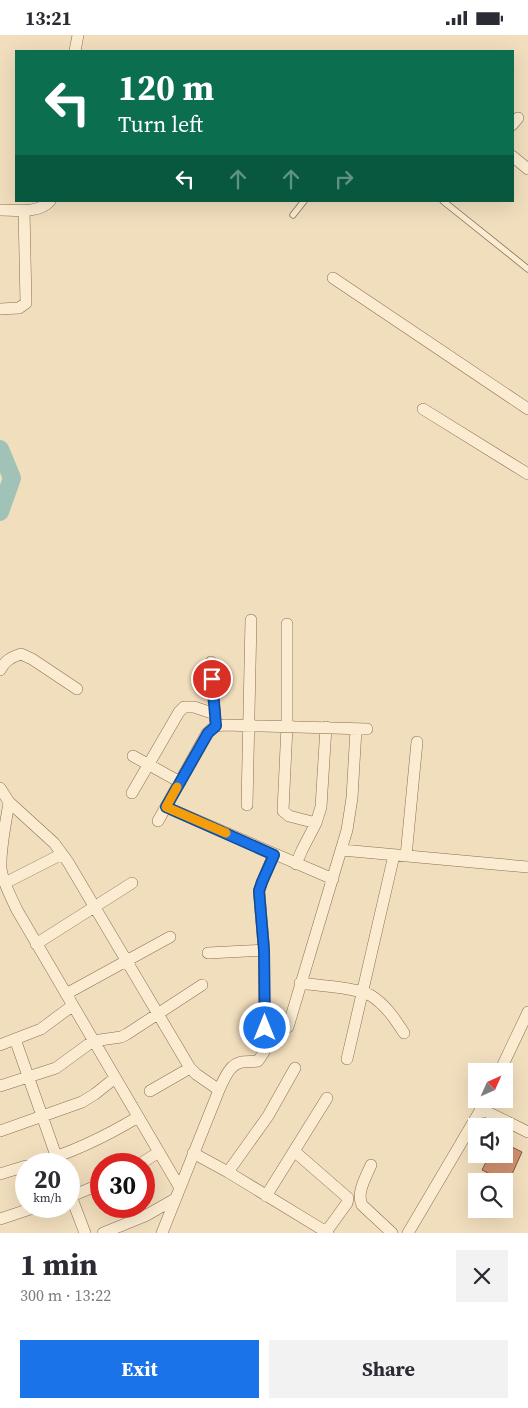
<!DOCTYPE html>
<html lang="en">
<head>
<meta charset="utf-8">
<style>
	:root { --surface:#fff; --page:#f2f2f3; --text:#2b2b33; --muted:#7c7c81; --accent:#1a73e8 }
	body { margin:0; font-family:"Source Serif 4",serif; background:var(--page); color:var(--text); height:100vh; display:flex; flex-direction:column; font-size:19px; white-space:nowrap }
	* { box-sizing:border-box; margin:0 }
	p { font-size:16px; color:var(--muted) }
	.icon { flex:none; width:28px; height:28px; fill:none; stroke:currentColor; stroke-width:2; stroke-linecap:round; stroke-linejoin:round }
	.map { position:relative; height:1198px; overflow:hidden }
	.side { display:flex; flex-direction:column; background:var(--surface); flex:1 }
	.side>* { flex:none }
	.guide { position:absolute; left:15px; top:15px; width:499px; height:152px; border-radius:0px; box-shadow:0 5px 20px #0002; background:#0b6e4f; color:#fff; overflow:hidden }
	.needle { width:32px; rotate:45deg }
	.fabs { position:absolute; left:468px; top:1028px; display:grid; gap:10px }
	.fabs a { display:grid; place-items:center; width:45px; height:45px; border-radius:0px; background:var(--surface); box-shadow:0 5px 20px #0002; font-size:25px }
	.speed { position:absolute; left:15px; top:1118px; display:flex; gap:10px; font-size:25px; font-weight:700; text-align:center }
	.speed>* { display:grid; place-content:center; width:65px; height:65px; border-radius:50%; background:var(--surface); box-shadow:0 5px 20px #0002; line-height:1 }
	.speed small { font-size:12px; font-weight:400 }
	.speed .limit { border:8px solid #d22; background:#fff; color:#111 }
	.pin { position:absolute; display:grid; place-items:center; width:42px; height:42px; color:#fff; margin:-21px; border:2px solid #fff; border-radius:50%; box-shadow:0 1px 5px #0007 }
	.me { position:absolute; width:55px; margin:-28px; rotate:0deg; stroke-linejoin:round; filter:drop-shadow(0 0 4px #0008) }
	.turn { display:flex; align-items:center; gap:18px; height:105px; padding:0 20px; font-size:22px }
	.turn .icon { width:65px; height:65px; stroke-width:2.5 }
	.turn b { display:block; font-size:35px; line-height:42px }
	.lanes { display:flex; align-items:center; height:48px; padding:0 20px; background:#0003; justify-content:center; gap:25px; direction:ltr }
	.lanes .off { opacity:.35 }
	.round { display:grid; place-items:center; flex:none; width:52px; height:52px; border-radius:0px; background:var(--page) }
	.overview { display:flex; align-items:center; justify-content:space-between; height:85px; padding:0 20px }
	h1 { font-size:30px; font-weight:700; line-height:38px }
	.primary-button { display:flex; gap:10px; margin-top:auto; padding:10px 20px }
	.primary-button a { flex:1; height:58px; border-radius:0px; background:var(--accent); color:#fff; font-size:20px; font-weight:700; line-height:58px; text-align:center }
	.primary-button a+a { background:var(--page); color:var(--text) }
	.status { display:flex; justify-content:space-between; align-items:center; height:35px; padding:0 25px; background:var(--surface); direction:ltr }
	.status svg { height:14px; fill:currentColor }
	.map>svg:first-child { display:block }
</style>
</head>
<body>
<div class="status"><b>13:21</b><svg viewBox="0 0 49 12"><path d="M0 12V9h3v3zM5 12V6h3v6zM10 12V3h3v9zM15 12V0h3v12zM26 1h20v11H26zM47 4h2v5h-2z"/></svg></div>
<div class="map">
<svg width="528" height="1198" viewBox="0 0 528 1198">
	<rect width="100%" height="100%" fill="#f1debd"/>
	<g fill="none" stroke-linecap="round" stroke-linejoin="round">
		<!-- river -->
		<path stroke="#a1c2b6" stroke-width="18" d="M 0,414 L 12,443 L 0,477"/>
	</g>
	<!-- building -->
	<path fill="#d29270" stroke="#8b5439" d="M 504,1108 L 522,1117 L 508,1148 L 482,1135 L 490,1119 L 504,1119 Z"/>
	<g fill="none" stroke-linecap="round" stroke-linejoin="round">
		<defs>
			<path id="service" d="M 443,166 L 528,234
				M 293,180 L 304,166"/>
			<path id="minor" d="M 75,16 L 78,0
				M 512,90 L 518,83
				M 512,121 L 528,134
				M 0,175 C 16,175 38,179 50,166
				M 333,243 L 528,374
				M 0,274 L 19,273 L 26,268 L 24,175
				M 423,374 L 528,439
				M 287,589 L 287,691 L 283,776 L 289,781 L 316,788
				M 211,627 L 215,684
				M 0,635 C 5,626 11,622 21,619 L 32,624 L 77,654
				M 133,721 L 180,747
				M 0,753 L 9,767 L 54,808 L 68,827 L 190,1033 L 196,1039 L 219,1055
				M 132,758 L 179,677 L 184,672 L 194,672 L 215,679
				M 9,767 C 6,788 0,812 1,834 C 3,848 11,862 17,875 L 180,1153
				M 247,770 L 251,585
				M 166,772 L 333,844
				M 158,786 L 207,698 L 215,691 L 225,690 L 367,694
				M 342,815 L 528,832
				M 406,821 L 417,707
				M 296,829 L 302,815 L 316,788 L 321,772 L 326,692
				M 5,848 L 62,819
				M 36,909 L 132,848
				M 208,918 L 264,915
				M 300,948 C 320,951 354,952 370,960 C 385,969 395,984 404,998
				M 66,959 L 170,902
				M 288,992 L 347,795 L 352,763 L 356,694
				M 15,1004 L 59,1129
				M 0,1010 L 41,994 L 72,971
				M 347,1024 L 394,820
				M 500,1036 L 528,977
				M 0,1051 L 56,1033 L 93,1006 L 121,1002 L 127,999 L 202,950
				M 150,1056 L 190,1033
				M 481,1074 L 528,1097
				M 0,1096 L 82,1067 L 95,1059 L 115,1043
				M 294,1116 L 348,1163 L 347,1168 L 326,1197
				M 193,1118 L 228,1137 L 328,1198
				M 34,1129 C 71,1118 105,1102 138,1082
				M 140,1129 L 159,1117
				M 371,1130 C 366,1142 356,1158 362,1170 L 392,1198
				M 228,1137 L 268,1081 L 295,1033
				M 0,1139 L 26,1131
				M 69,1156 L 85,1198
				M 266,1161 L 327,1063
				M 69,1162 L 101,1149
				M 0,1184 L 39,1171
				M 103,1198 L 145,1181 L 175,1164
				M 162,1198 L 219,1055 C 224,1045 229,1029 242,1027 C 247,1026 253,1027 258,1026 L 264,1017 L 264,915 L 259,856 L 262,847 L 274,819
				M 408,1198 L 487,1064"/>
		</defs>
		<!-- service casing -->
		<use href="#service" stroke="#8a6e55" stroke-width="7"/>
		<!-- minor casing -->
		<use href="#minor" stroke="#8a6e55" stroke-width="12"/>
		<!-- service -->
		<use href="#service" stroke="#fbecd1" stroke-width="5.5"/>
		<!-- minor -->
		<use href="#minor" stroke="#fbecd1" stroke-width="11"/>
	</g>
	<g fill="none" stroke-linecap="round" stroke-linejoin="round">
		<defs>
			<path id="route" d="M 212,644 L 216,691 L 208,698 L 166,772 L 274,820 L 262,847 L 259,856 L 264,915 L 265,993"/>
		</defs>
		<!-- route casing -->
		<use href="#route" stroke="#114b97" stroke-width="12"/>
		<!-- route -->
		<use href="#route" stroke="#1a73e8" stroke-width="9"/>
		<!-- slow -->
		<path stroke="#f59e0b" stroke-width="9" d="M 177,752 L 166,772 L 226,798"/>
	</g>
</svg>
<div class="fabs">
<a><svg class="needle" viewBox="-14 -14 28 28"><path d="M0-13l5 13h-10z" fill="#e53935"/><path d="M0 13l5-13h-10z" fill="#7c7c81"/></svg></a>
<a><svg class="icon" aria-label="sound" viewBox="0 0 24 24"><path d="M4 9h4l5-4v14l-5-4H4zM17 9q2 3 0 6"/></svg></a>
<a><svg class="icon" aria-label="search" viewBox="0 0 24 24"><circle cx="10" cy="10" r="6"/><path d="M15 15l6 6"/></svg></a>
</div>
<div class="speed"><div>20<small>km/h</small></div><div class="limit">30</div></div>
<div class="pin" style="left:212px;top:644px;background:#d93025"><svg class="icon" aria-label="arrive" viewBox="0 0 24 24"><path d="M6 21V4h12l-3 4 3 4H6"/></svg></div>
<svg class="me" style="left:265px;top:993px" viewBox="-20 -20 40 40"><circle r="17" fill="#1a73e8" stroke="#fff" stroke-width="3"/><path d="M0-11L8 9 0 5-8 9z" fill="#fff"/></svg>
<div class="guide">
<div class="turn"><svg class="icon" aria-label="left" viewBox="0 0 24 24"><path d="M17 20v-9H6M10 6l-5 5 5 5"/></svg><div><b>120 m</b>Turn left</div></div>
<div class="lanes"><svg class="icon" aria-label="left" viewBox="0 0 24 24"><path d="M17 20v-9H6M10 6l-5 5 5 5"/></svg><svg class="icon off" aria-label="ahead" viewBox="0 0 24 24"><path d="M12 20V5M6 11l6-6 6 6"/></svg><svg class="icon off" aria-label="ahead" viewBox="0 0 24 24"><path d="M12 20V5M6 11l6-6 6 6"/></svg><svg class="icon off" aria-label="right" viewBox="0 0 24 24"><path d="M7 20v-9h11M14 6l5 5-5 5"/></svg></div>
</div>
</div>
<section class="side">
<div class="overview"><div><h1>1 min</h1><p>300 m · 13:22</p></div><a class="round"><svg class="icon" aria-label="close" viewBox="0 0 24 24"><path d="M6 6l12 12M18 6L6 18"/></svg></a></div>
<div class="primary-button"><a>Exit</a><a>Share</a></div>
</section>
</body>
</html>
